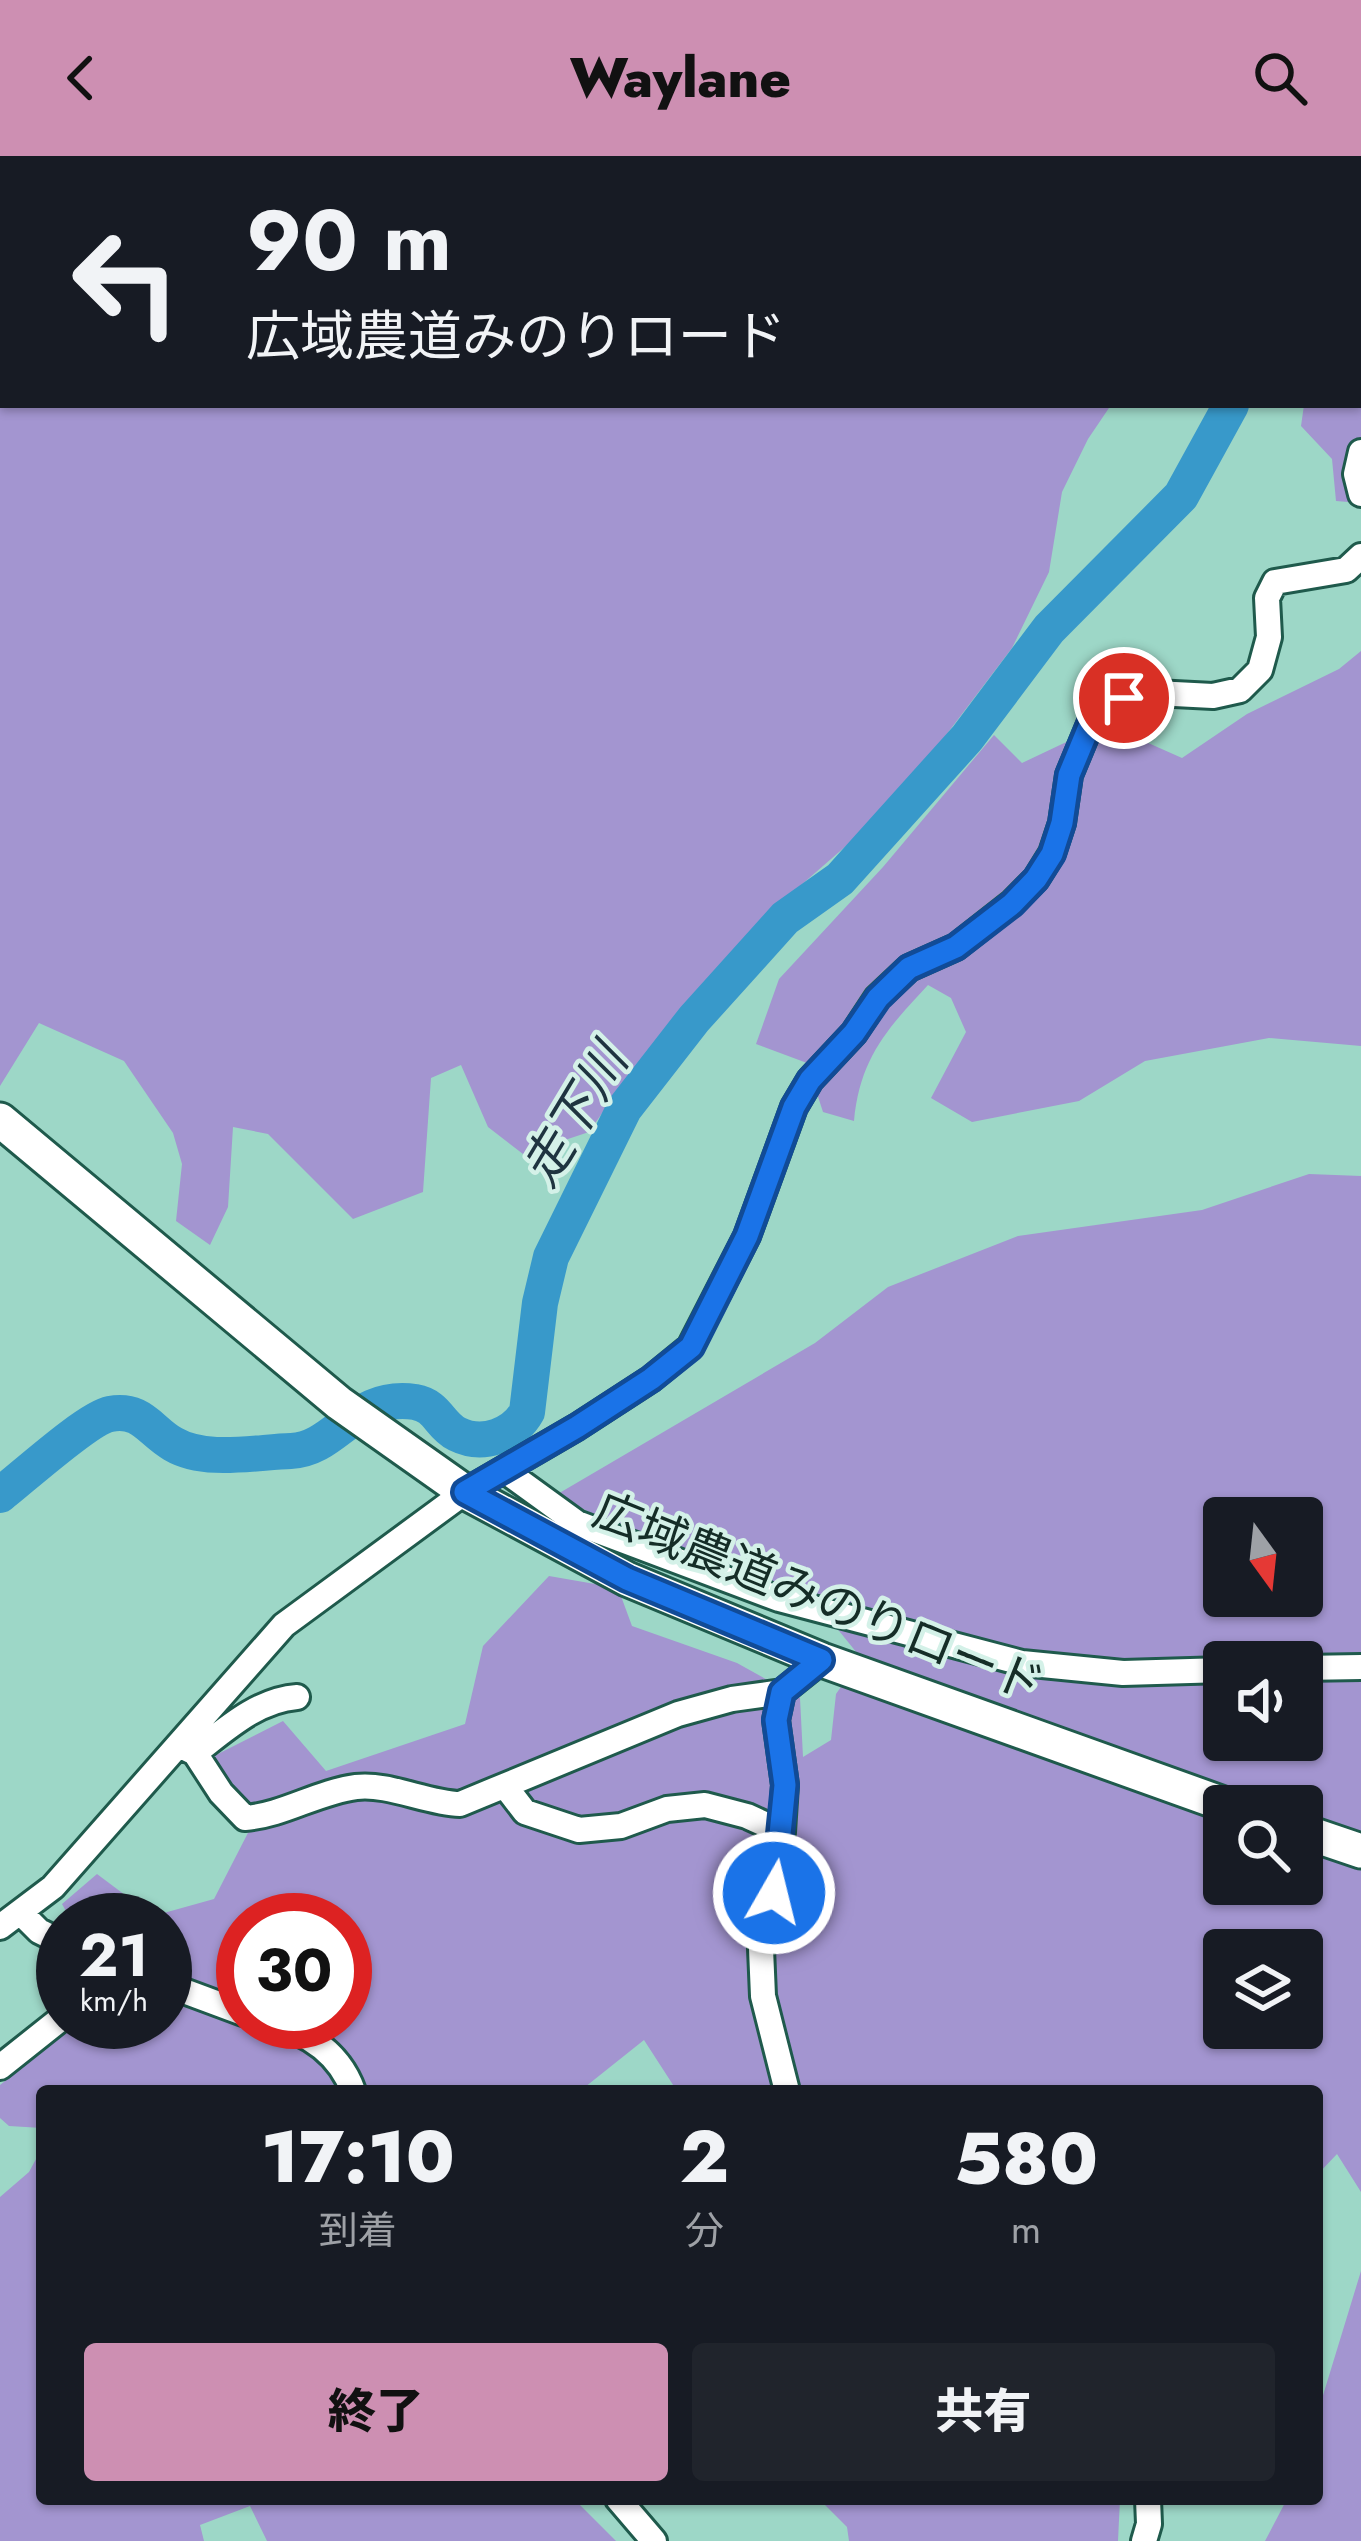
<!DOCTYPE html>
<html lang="ja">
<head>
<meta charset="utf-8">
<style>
	:root { --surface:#171b24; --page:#20242c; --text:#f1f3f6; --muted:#9ea1a6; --accent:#cd8fb2 }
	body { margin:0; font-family:Jost,"Noto Sans JP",sans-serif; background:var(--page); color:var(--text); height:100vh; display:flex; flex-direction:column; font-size:45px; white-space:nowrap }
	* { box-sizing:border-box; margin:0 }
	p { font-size:39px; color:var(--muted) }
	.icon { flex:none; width:66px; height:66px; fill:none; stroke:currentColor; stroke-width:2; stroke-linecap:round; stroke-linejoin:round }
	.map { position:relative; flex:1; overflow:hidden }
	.panel { position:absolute; left:36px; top:1929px; width:1287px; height:420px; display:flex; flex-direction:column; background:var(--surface); border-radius:12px; box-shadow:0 3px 9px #0004 }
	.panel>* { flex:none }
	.guide { position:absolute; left:0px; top:0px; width:1362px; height:252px; box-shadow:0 3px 9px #0004; background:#171b24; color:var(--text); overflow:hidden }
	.needle { width:78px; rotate:165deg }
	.buttons { position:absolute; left:1203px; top:1341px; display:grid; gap:24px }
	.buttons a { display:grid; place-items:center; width:120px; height:120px; border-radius:12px; background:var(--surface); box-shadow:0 3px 9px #0004; font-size:60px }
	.speed { position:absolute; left:36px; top:1737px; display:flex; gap:24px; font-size:60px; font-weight:700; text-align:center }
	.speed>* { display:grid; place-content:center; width:156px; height:156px; border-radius:50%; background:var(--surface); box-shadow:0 3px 9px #0004; line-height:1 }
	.speed small { font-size:30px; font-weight:400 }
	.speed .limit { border:18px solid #d22; background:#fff; color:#111 }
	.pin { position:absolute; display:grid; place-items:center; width:102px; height:102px; color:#fff; margin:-51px; border:6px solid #fff; border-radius:50%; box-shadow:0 3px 12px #0007 }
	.me { position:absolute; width:132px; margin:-66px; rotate:8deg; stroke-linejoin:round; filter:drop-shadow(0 0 9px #0008) }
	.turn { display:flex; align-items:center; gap:42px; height:252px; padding:0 48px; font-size:54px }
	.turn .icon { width:156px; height:156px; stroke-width:2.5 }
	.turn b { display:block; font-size:84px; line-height:102px }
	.eta { display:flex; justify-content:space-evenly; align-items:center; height:204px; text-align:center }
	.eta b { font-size:72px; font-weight:800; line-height:84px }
	.button { display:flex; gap:24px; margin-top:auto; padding:24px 48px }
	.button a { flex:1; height:138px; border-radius:12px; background:var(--accent); color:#111; font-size:48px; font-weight:800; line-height:138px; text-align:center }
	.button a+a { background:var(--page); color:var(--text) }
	header { display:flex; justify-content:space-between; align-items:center; height:156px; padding:0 48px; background:var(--accent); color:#111; font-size:54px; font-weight:800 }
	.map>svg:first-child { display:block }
</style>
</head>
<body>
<header><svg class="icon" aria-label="back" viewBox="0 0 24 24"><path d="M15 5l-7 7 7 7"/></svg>Waylane<svg class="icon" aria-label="search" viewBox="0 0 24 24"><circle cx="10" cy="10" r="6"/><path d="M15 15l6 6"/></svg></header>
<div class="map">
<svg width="1361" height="2385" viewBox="0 0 1361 2385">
	<rect width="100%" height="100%" fill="#9dd7c7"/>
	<!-- green -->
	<path fill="#a395d0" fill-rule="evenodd" d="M 0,0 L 1239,0 L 3,3 L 3,249 L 1111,249 L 1088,283 L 1062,336 L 1049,416 L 1012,492 L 893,649 L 769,757 L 625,924 L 589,976 L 523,998 L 488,971 L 461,909 L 431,922 L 423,1036 L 353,1063 L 268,978 L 233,971 L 228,1051 L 210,1089 L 176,1065 L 182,1008 L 173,977 L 124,905 L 39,867 L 0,930 Z
		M 1304,249 L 1361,250 L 1361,347 L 1336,345 L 1332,303 L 1301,270 Z
		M 1361,495 L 1361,890 L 1269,882 L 1145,905 L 1079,945 L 972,966 L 931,942 L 966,876 L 951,842 L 928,829 C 887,873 860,902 854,965 L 823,956 L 807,907 L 756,888 L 779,823 L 883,711 L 994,579 L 1022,607 L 1079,580 L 1137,582 L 1182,602 L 1247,558 L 1339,513 Z
		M 1309,1018 L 1361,1020 L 1361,2036 L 1337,1998 L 1317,2019 L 1317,1935 L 677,1935 L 644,1884 L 580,1935 L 42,1935 L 42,1972 L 9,1970 L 0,1962 L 0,1929 L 80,1866 L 165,1866 L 165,1764 L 71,1764 L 62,1748 L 97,1718 L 153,1760 L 214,1743 L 251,1671 L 212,1601 L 283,1565 L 326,1615 L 465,1568 L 483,1490 L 549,1420 L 618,1432 L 632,1470 L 737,1507 L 800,1542 L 803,1601 L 831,1584 L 836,1538 L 861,1502 L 827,1460 L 638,1381 L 556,1339 L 815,1187 L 888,1131 L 1018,1080 L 1202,1054 ZM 1224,1362 L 1302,1362 L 1302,1440 L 1224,1440 ZM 1224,1506 L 1302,1506 L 1302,1584 L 1224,1584 ZM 1224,1650 L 1302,1650 L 1302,1728 L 1224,1728 ZM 243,1764 L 345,1764 L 345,1866 L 243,1866 ZM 1224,1794 L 1302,1794 L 1302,1872 L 1224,1872 Z
		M 42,1992 L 42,2343 L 574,2343 L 616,2385 L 267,2385 L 250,2350 L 200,2369 L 204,2385 L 0,2385 L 0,2041 L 29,2016 Z
		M 1361,2115 L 1361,2385 L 1265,2385 L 1287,2343 L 1317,2343 L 1317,2259 Z
		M 819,2343 L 1120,2343 L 1118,2385 L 849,2385 L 847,2371 Z"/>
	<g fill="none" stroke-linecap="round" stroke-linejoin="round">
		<!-- river -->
		<path stroke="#3899ca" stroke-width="36" d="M 1328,3 L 1329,0
			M 0,1339 C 22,1322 88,1262 110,1258 C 142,1252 150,1275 173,1288 C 205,1307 256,1296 291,1295 C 337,1293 354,1237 415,1246 C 438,1250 439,1269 457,1278 C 483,1291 514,1279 527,1256 L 540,1147 L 551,1101 L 624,953 L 694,863 L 785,762 L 840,723 L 967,582 L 1049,473 L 1181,340 L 1231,249"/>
		<defs>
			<path id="street" d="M 1361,296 L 1356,318 L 1361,338
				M 504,1314 L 577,1367 L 779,1443 L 1022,1507 L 1123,1517 L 1224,1514
				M 1302,1512 L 1361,1511
				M 782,1536 L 776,1564 L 785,1629 L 782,1676 L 774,1737 L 760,1769 L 763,1840 L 787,1935
				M 181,1590 L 195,1597 C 225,1574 257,1544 297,1541
				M 195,1597 L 221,1637 L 245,1662 C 284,1659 317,1636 356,1631 C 389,1627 426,1647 460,1648 L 678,1558 L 732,1543 L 782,1536 L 822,1504
				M 505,1630 L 525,1656 L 579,1674 L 621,1670 L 667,1653 L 705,1649 L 747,1660 L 782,1676
				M 21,1757 L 39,1775 L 63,1787
				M 0,1771 L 53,1731 L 284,1469 L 465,1336 L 577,1271 L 651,1223 L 690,1191 L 747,1080 L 794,951 L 810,924 L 854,877 L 877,842 L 909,812 L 956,791 L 1012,747 L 1036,723 L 1052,697 L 1062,667 L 1069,619 L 1091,566 L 1124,542 L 1155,537 L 1213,540 L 1240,534 L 1260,514 L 1269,481 L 1267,442 L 1275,426 L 1346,414 L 1361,400
				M 165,1828 L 243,1857
				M 268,1866 C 307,1876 339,1896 353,1935
				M 0,1911 L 63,1861
				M 618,2343 L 654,2385
				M 1144,2385 L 1149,2368 L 1148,2343"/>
			<path id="secondary" d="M 0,964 L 339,1247 L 465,1336 L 627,1423 L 822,1504 L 1229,1650
				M 1302,1675 L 1361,1695"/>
		</defs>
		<!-- street casing -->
		<use href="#street" stroke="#1f5a4c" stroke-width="30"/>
		<!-- secondary casing -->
		<use href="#secondary" stroke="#1f5a4c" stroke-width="39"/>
		<!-- street -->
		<use href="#street" stroke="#fff" stroke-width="24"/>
		<!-- secondary -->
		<use href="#secondary" stroke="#fff" stroke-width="33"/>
	</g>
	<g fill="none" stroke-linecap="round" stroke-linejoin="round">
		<defs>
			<path id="route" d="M 774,1737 L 785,1629 L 776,1564 L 782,1536 L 821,1504 L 627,1423 L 465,1336 L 577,1271 L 651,1223 L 691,1191 L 747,1080 L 794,951 L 810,924 L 854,877 L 878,842 L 909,812 L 956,791 L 1012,748 L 1036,723 L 1052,698 L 1062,667 L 1069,619 L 1091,566 L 1124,542"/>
		</defs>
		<!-- route casing -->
		<use href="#route" stroke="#114b97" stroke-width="30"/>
		<!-- route -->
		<use href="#route" stroke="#1a73e8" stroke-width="21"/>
	</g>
	<g text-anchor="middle" stroke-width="9" stroke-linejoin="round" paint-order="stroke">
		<!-- street labels -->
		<g font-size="48" fill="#152d27" stroke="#d4f1e8">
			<text transform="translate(819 1441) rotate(22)" y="17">広域農道みのりロード</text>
		</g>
		<!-- water labels -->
		<g font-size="51" font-style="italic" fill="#1f3440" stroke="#d4f1e8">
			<text transform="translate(574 959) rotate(-59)" y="18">走下川</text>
		</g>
	</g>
</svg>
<div class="buttons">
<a><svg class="needle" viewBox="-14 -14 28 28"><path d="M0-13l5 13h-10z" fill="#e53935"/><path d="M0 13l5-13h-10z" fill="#9ea1a6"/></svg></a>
<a><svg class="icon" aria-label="sound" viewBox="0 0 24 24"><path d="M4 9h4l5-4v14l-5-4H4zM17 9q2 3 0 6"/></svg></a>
<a><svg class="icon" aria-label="search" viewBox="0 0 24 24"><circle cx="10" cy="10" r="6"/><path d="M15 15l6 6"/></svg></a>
<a><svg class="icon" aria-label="layers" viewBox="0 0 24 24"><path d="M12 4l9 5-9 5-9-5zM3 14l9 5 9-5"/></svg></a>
</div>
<div class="speed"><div>21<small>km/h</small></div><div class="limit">30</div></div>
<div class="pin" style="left:1124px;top:542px;background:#d93025"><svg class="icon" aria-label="arrive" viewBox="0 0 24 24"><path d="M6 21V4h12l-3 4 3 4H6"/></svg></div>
<svg class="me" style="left:774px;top:1737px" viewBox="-20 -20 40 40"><circle r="17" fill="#1a73e8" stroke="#fff" stroke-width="3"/><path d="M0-11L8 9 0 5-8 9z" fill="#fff"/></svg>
<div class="guide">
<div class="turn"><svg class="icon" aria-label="left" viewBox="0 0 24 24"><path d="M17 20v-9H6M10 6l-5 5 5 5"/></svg><div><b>90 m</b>広域農道みのりロード</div></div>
</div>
<section class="panel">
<div class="eta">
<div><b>17:10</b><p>到着</p></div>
<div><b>2</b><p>分</p></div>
<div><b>580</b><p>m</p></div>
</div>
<div class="button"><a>終了</a><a>共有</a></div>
</section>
</div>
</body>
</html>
